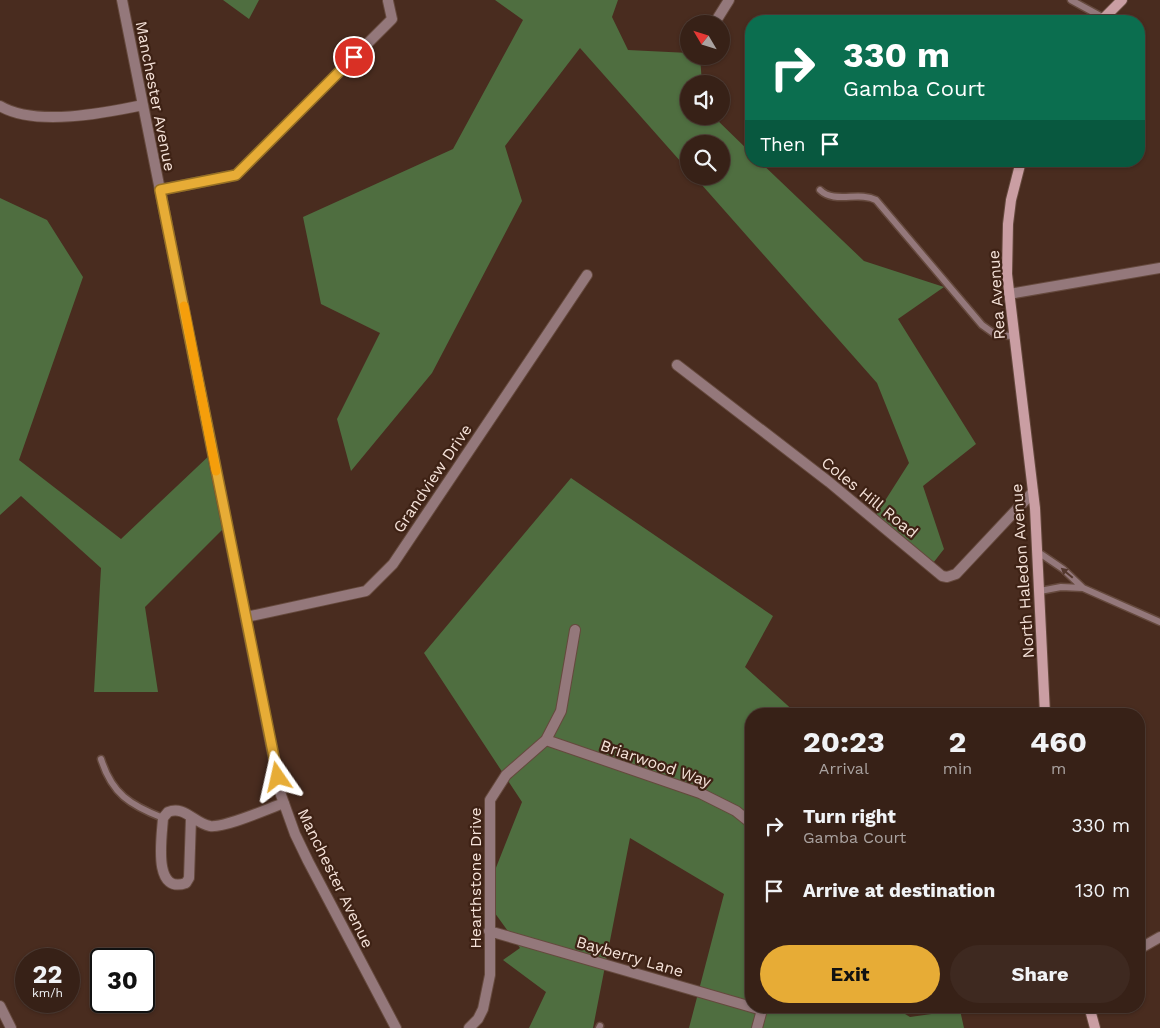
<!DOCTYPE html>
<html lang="en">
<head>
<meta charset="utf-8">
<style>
	:root { --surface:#372117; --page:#3e2920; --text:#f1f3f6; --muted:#aaa3a1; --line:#513e36; --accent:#e7ac36 }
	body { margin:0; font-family:"Work Sans",sans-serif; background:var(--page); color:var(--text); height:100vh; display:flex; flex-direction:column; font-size:19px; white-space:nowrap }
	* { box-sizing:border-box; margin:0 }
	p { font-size:16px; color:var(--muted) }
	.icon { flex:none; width:28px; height:28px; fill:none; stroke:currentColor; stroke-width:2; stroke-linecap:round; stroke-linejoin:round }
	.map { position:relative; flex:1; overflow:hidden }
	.details { position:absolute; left:745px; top:708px; width:400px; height:305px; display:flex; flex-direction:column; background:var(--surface); border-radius:20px; box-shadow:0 1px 4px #0004,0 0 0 1px var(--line) }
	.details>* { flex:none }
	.guide { position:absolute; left:745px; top:15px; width:400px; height:152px; border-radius:20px; box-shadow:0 1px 4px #0004,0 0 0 1px var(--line); background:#0b6e4f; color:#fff; overflow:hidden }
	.needle { width:32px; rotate:308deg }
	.buttons { position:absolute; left:680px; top:15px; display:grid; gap:10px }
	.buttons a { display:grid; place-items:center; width:50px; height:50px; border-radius:50%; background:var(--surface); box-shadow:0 1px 4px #0004,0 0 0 1px var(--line); font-size:25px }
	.speed { position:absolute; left:15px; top:948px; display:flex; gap:10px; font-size:25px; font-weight:700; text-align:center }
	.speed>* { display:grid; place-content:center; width:65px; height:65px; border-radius:50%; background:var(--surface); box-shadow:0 1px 4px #0004,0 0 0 1px var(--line); line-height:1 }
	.speed small { font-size:12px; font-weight:400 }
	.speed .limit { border:2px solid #111; border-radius:8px; background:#fff; color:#111 }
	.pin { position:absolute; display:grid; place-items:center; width:42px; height:42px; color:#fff; margin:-21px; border:2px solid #fff; border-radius:50%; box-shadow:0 1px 5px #0007 }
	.me { position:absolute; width:55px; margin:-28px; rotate:349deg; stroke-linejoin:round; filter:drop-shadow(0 0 4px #0008) }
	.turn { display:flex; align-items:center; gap:18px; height:105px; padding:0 15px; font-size:22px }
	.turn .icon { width:65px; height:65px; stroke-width:2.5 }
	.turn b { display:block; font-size:35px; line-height:42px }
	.then { display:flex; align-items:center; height:48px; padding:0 15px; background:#0003; gap:10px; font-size:19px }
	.eta { display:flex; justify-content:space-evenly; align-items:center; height:85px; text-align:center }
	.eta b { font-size:30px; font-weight:700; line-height:35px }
	.cta { display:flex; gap:10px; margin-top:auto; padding:10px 15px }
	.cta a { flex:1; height:58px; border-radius:30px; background:var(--accent); color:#111; font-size:20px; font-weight:700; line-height:58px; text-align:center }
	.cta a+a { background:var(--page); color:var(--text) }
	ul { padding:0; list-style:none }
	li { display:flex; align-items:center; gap:15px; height:65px; padding:0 15px }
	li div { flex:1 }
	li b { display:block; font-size:19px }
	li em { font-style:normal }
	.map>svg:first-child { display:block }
</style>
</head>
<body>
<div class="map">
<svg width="1160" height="1028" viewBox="0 0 1160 1028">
	<rect width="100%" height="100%" fill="#492c1f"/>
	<!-- forest -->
	<path fill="#4f6e40" d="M 223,0 L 259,0 L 249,19 Z
		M 495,0 L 618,0 L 612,17 L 628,50 L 689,53 L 689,56 L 700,56 L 702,84 L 689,84 L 689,116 L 713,116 L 751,153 L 751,161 L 759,161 L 864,261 L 944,287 L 898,319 L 976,444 L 923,486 L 944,549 L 930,567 L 874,518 L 909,463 L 877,383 L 694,176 L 721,176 L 721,144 L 689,144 L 689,171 L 580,48 L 505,146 L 522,201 L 432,373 L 351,471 L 337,419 L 380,333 L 321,304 L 303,217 L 453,149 L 523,20 Z
		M 0,198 L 47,220 L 83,277 L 19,460 L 121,539 L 213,452 L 228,524 L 145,607 L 158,692 L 94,692 L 101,568 L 21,496 L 0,515 Z
		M 571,478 L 773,616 L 745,667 L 797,714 L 751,714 L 751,1006 L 892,1006 L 910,1017 L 960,1010 L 964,1028 L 689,1028 L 724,894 L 630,838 L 593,1028 L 529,1028 L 546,992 L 503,960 L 520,948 L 484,898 L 522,802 L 424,653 Z"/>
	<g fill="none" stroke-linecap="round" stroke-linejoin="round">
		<defs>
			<path id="lane" d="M 1071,0 L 1104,18
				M 820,190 C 834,204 859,191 876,200 L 982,325 L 996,335 L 1013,336
				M 1038,552 L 1063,569 L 1083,588 L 1061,587 L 1040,591
				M 1083,588 L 1160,622
				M 101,759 C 112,794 130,805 163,818
				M 599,1028 L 600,1026"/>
			<path id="street" d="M 122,0 L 281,795 L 295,834 L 308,861 L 396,1028
				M 714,24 L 729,0
				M 0,106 C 35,127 105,113 143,105
				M 160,190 L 236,175 L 392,19 L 388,1
				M 1009,294 L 1160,268
				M 677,365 L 829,482 L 942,576 L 947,577 L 956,574 L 1033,492
				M 246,617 L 366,591 L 393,564 L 587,275
				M 546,740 L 700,793 L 736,811 L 751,823
				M 191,818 L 189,878 L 186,883 C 152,895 162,836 163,818 L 168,812 C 184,805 194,823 210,826 C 225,828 267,809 284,803
				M 489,931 L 762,1010
				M 1139,949 L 1160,937
				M 0,1006 L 11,1028
				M 469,1028 L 478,1019 L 483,1009 L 490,975 L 490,800 L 506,775 L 546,740 L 561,711 L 575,630
				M 757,1028 L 763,1006"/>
			<path id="secondary" d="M 1101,21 L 1122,0
				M 1021,161 L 1011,200 L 1008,224 L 1007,274 L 1035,508 L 1045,714
				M 1089,1006 L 1095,1028"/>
		</defs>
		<!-- lane casing -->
		<use href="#lane" stroke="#65493d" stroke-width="9"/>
		<!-- street casing -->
		<use href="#street" stroke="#65493d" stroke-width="12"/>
		<!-- secondary casing -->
		<use href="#secondary" stroke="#65493d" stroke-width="12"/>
		<!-- lane -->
		<use href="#lane" stroke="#94787b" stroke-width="6"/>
		<!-- street -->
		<use href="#street" stroke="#94787b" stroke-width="10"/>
		<!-- secondary -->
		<use href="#secondary" stroke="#ca9ea3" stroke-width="10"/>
	</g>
	<!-- one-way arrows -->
	<defs><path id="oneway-solid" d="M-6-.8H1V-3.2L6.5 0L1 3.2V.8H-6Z" transform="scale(1.25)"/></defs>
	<use fill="#54382e" href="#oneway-solid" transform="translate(1067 573) rotate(-140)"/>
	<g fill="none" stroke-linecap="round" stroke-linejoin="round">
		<defs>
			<path id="route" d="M 278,777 L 160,190 L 236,175 L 354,57"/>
		</defs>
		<!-- route casing -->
		<use href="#route" stroke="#967023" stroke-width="12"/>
		<!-- route -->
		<use href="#route" stroke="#e7ac36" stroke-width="9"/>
		<!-- slow -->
		<path stroke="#f59e0b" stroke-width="9" d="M 184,306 L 216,471"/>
	</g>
	<g text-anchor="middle" stroke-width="4.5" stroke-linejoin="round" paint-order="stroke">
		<!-- street labels -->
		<g font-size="16" fill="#f5e2d9" stroke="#3e2215">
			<text transform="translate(156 96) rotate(79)" y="6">Manchester Avenue</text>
			<text transform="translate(996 295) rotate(-94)" y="6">Rea Avenue</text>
			<text transform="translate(432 478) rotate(-56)" y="6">Grandview Drive</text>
			<text transform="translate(870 497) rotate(39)" y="6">Coles Hill Road</text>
			<text transform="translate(1022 571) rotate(-94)" y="6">North Haledon Avenue</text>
			<text transform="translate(656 763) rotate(19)" y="6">Briarwood Way</text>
			<text transform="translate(336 878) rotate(64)" y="6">Manchester Avenue</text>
			<text transform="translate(475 878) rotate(-90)" y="6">Hearthstone Drive</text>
			<text transform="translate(630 956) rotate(16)" y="6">Bayberry Lane</text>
		</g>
	</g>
</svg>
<div class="buttons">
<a><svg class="needle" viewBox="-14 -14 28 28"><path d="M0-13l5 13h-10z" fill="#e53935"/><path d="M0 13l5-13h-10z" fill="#aaa3a1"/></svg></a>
<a><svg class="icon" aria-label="sound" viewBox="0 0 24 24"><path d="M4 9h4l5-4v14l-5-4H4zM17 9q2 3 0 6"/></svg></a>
<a><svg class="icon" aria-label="search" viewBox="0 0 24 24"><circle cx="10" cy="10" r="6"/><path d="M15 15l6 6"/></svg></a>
</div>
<div class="speed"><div>22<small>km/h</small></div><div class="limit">30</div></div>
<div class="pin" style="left:354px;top:57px;background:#d93025"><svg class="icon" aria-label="arrive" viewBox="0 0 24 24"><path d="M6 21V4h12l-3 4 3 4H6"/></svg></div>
<svg class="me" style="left:278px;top:777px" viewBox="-20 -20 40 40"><path d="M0-17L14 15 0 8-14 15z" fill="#e7ac36" stroke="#fff" stroke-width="4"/></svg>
<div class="guide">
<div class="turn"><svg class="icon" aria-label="right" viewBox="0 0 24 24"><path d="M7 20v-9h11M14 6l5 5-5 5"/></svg><div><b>330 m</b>Gamba Court</div></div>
<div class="then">Then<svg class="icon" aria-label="arrive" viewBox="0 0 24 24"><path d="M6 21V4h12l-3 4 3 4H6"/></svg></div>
</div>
<section class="details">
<div class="eta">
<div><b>20:23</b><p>Arrival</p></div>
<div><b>2</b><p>min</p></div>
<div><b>460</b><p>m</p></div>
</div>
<ul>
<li><svg class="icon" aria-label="right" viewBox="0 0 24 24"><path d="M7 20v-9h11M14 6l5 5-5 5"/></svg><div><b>Turn right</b><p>Gamba Court</p></div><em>330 m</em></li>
<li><svg class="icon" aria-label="arrive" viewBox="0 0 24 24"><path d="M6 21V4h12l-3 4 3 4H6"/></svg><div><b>Arrive at destination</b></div><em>130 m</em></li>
</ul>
<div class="cta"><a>Exit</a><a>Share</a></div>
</section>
</div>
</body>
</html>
